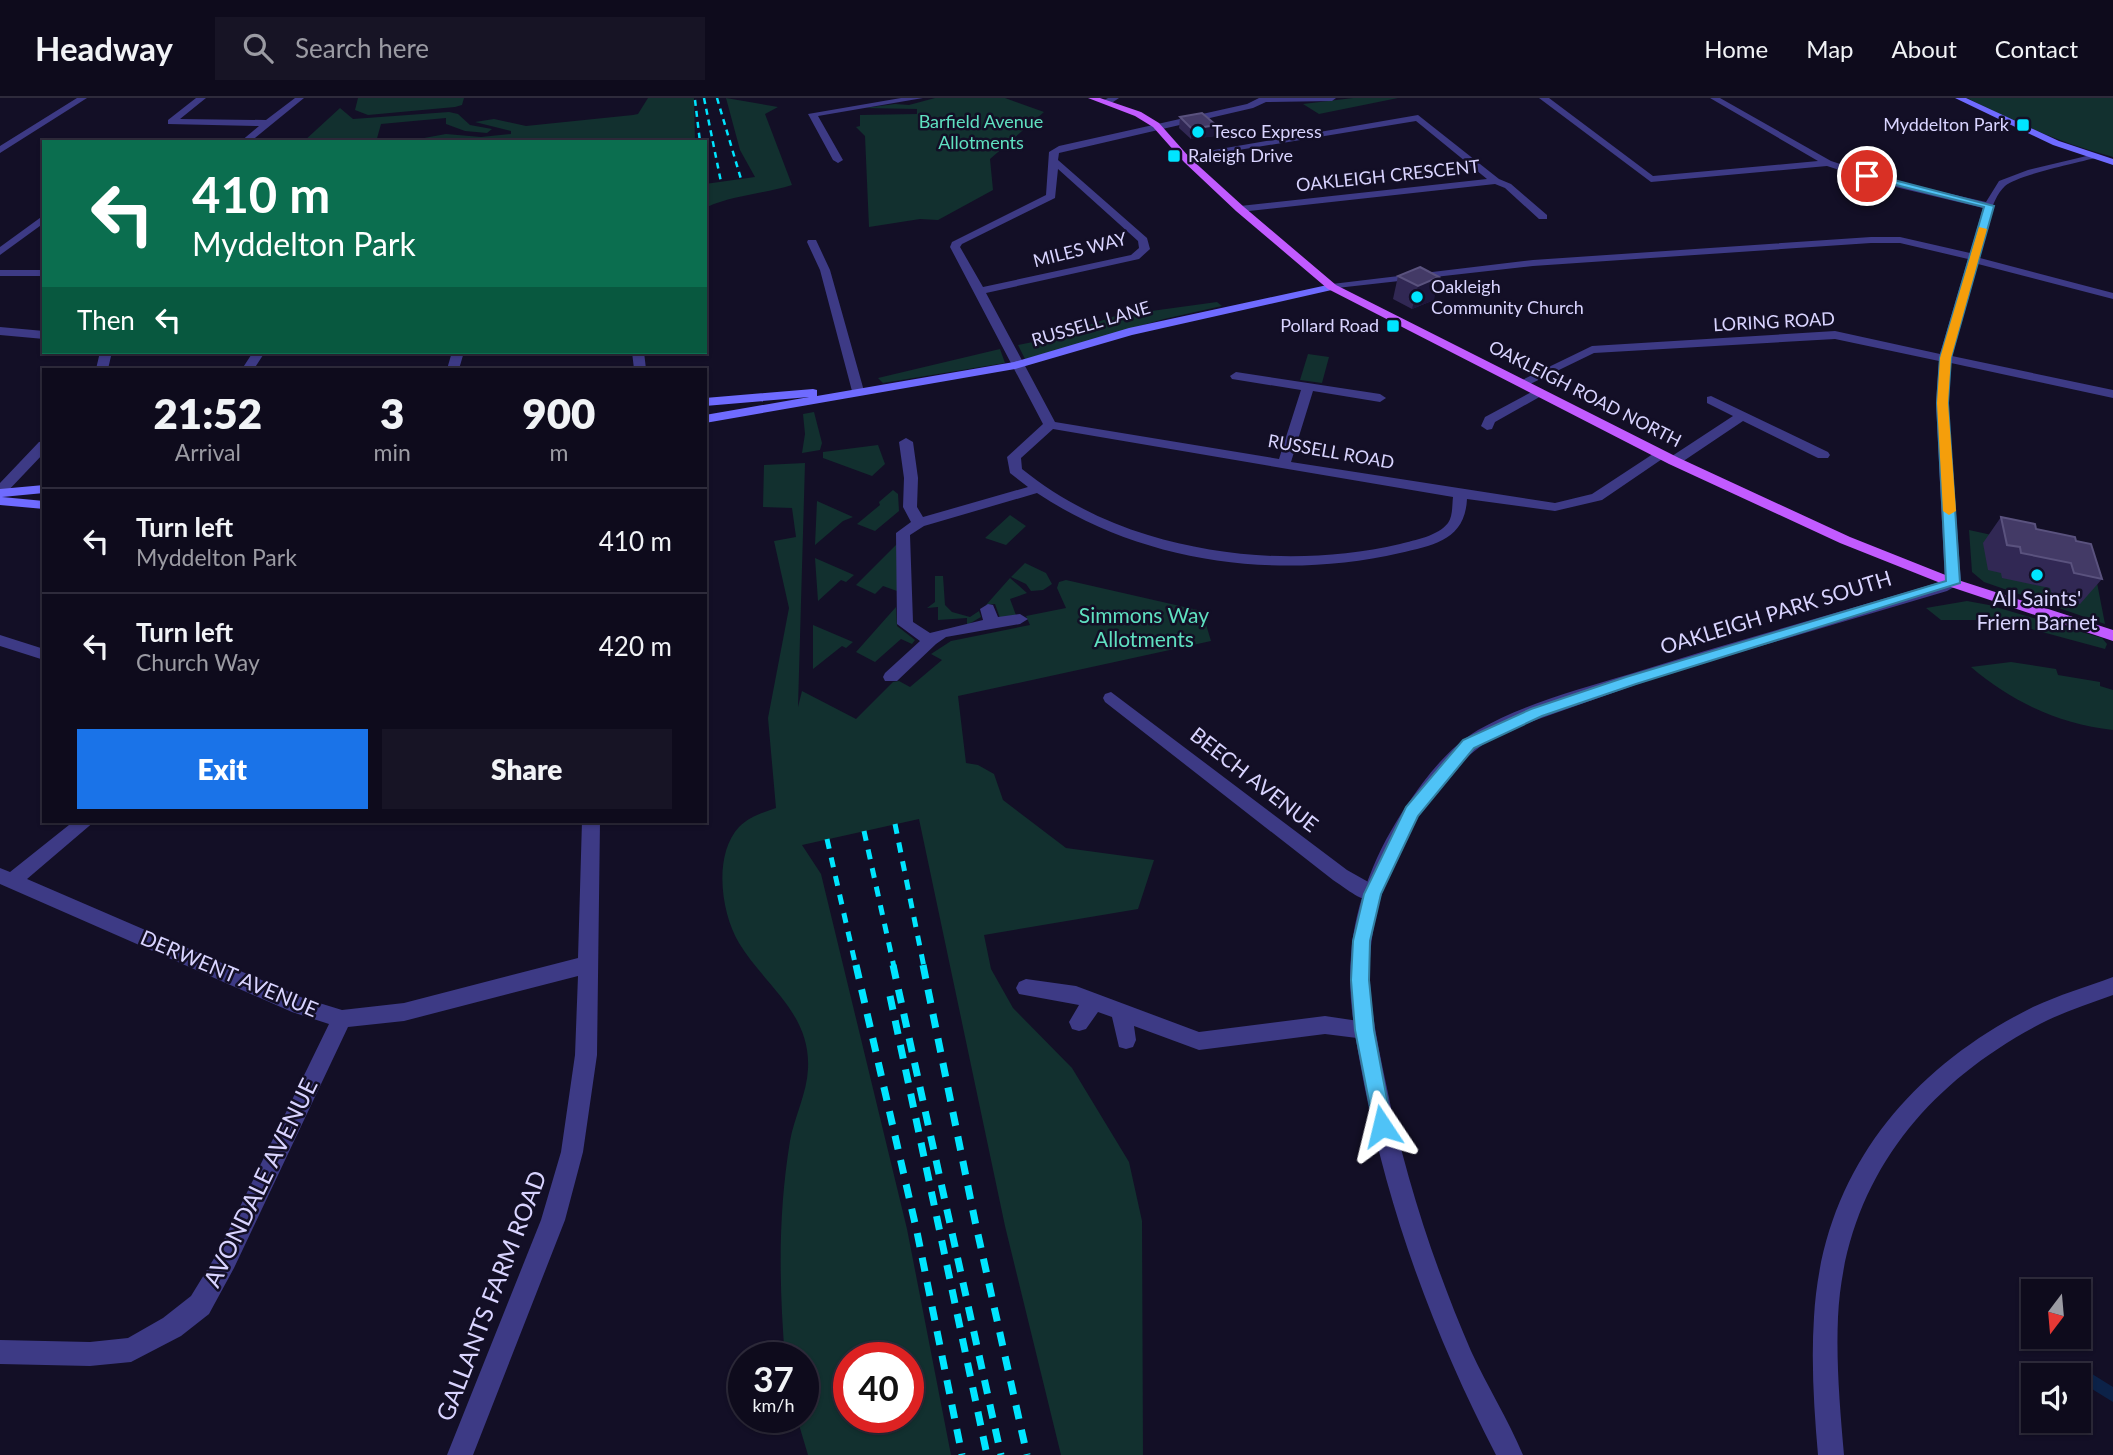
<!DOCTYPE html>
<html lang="en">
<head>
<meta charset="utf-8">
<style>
	:root { --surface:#0e0b1c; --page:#171425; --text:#f1f3f6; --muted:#9b9ba3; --line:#2e2b3b; --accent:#1a73e8 }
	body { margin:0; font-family:Lato,sans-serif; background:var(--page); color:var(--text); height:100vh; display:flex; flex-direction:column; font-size:26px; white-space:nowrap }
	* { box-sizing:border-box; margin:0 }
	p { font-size:23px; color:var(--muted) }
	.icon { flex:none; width:38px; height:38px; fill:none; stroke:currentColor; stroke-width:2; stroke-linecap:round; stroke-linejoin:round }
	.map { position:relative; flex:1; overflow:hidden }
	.side { position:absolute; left:42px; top:270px; width:665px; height:455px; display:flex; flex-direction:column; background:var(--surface); border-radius:0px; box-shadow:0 2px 5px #0004,0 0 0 2px var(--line) }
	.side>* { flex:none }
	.guide { position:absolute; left:42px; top:42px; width:665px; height:214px; border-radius:0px; box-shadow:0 2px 5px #0004,0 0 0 2px var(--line); background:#0b6e4f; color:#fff; overflow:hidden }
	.needle { width:46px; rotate:196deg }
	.buttons { position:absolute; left:2021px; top:1181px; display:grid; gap:14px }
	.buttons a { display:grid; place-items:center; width:70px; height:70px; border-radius:0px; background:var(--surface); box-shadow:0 2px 5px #0004,0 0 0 2px var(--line); font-size:35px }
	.speed { position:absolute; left:728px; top:1244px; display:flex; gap:14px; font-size:35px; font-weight:700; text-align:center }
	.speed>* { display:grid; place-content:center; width:91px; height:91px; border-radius:50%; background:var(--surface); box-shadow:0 2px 5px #0004,0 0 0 2px var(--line); line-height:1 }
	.speed small { font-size:18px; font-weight:400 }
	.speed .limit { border:10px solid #d22; background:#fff; color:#111 }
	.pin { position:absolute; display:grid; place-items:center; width:60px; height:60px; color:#fff; margin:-30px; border:4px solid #fff; border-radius:50%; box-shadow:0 2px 7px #0007 }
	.me { position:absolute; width:77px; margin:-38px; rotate:350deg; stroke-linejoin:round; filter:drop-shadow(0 0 5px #0008) }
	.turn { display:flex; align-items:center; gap:24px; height:147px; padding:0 35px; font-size:32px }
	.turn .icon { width:91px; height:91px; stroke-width:2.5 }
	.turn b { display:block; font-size:49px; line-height:60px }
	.then { display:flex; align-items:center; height:66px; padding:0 35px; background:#0003; gap:14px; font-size:26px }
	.eta { display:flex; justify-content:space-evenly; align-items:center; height:119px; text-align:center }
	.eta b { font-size:42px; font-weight:800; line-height:49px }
	.cta { display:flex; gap:14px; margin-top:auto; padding:14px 35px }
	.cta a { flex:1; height:80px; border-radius:0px; background:var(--accent); color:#fff; font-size:28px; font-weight:800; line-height:80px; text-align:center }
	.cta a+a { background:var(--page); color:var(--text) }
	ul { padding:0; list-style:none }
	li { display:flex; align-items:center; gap:21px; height:105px; padding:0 35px; border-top:2px solid var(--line) }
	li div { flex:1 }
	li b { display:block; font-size:26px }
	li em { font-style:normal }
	header { display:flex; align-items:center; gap:42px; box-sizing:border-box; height:98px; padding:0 35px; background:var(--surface); border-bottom:2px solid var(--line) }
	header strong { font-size:33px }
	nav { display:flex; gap:38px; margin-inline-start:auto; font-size:24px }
	.search { width:490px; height:63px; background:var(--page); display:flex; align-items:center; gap:18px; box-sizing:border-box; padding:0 24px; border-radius:0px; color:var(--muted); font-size:26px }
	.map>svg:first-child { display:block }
</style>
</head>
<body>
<header>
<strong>Headway</strong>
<div class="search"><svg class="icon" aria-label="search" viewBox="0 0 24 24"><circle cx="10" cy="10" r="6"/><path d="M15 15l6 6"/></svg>Search here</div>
<nav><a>Home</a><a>Map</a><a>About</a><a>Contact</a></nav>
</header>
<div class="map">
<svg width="2113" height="1357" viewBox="0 0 2113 1357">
	<rect width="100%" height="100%" fill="#130f26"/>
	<!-- green -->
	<path fill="#12302f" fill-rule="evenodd" d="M 358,0 L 464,0 L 462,7 L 455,9 L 368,17 L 355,12 Z
		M 648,0 L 694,0 L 695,44 L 402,44 L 446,36 L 481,39 L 511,36 L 511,33 L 475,24 L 494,21 L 526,28 L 633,17 L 638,16 Z
		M 726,0 L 778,9 L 765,16 L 792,87 C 763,96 734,97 707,109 L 705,86 L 755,79 L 740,52 Z
		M 935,0 L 1005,0 L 1044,14 L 990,61 L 993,92 L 938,122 L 920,121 L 869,129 L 865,38 L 856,29 L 860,28 L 860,17 L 917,16 L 917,11 L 865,10 L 895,6 L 909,7 Z
		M 1353,0 L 1398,0 L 1319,16 L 1303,6 Z
		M 1967,0 L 2113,0 L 2113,59 C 2062,46 2014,24 1967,0 Z
		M 340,10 L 353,21 L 449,14 L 458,16 L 470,27 L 492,31 L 487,35 L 465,33 L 446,26 L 446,20 L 381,26 L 376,44 L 303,44 Z
		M 1217,204 L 1222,208 L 1164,221 L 1025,261 L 1018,247 L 1048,241 L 1115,218 Z
		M 1000,251 L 1005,265 L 883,285 L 878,280 Z
		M 1308,256 L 1329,259 L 1322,285 L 1300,282 Z
		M 814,314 L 822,345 L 820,352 L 802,355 L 805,336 L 803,316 Z
		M 878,347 L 885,366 L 872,378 L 823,360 L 823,354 Z
		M 805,365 L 798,609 L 802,593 L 856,621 L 893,584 L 899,583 L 910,589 L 942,562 L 931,556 L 951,543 L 1030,527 L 1026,518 L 1066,510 L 1057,490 L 1059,484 L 1066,482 L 1202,513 L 1211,543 L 958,598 L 966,665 L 978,667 L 994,676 L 1003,702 L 1066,750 L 1154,762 L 1138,811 L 984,837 L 991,871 L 1013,910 L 1072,970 L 1129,1064 L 1142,1123 L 1143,1357 L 1061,1357 L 1005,1128 L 919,721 L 802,747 L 821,776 L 907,1131 L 951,1357 L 808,1357 L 797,1320 L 803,1320 L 803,1260 L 785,1260 C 779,1187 778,1116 790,1043 C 794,1020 807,995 808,971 C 811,915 765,888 739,845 C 721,815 713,757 739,729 C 749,719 762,715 776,710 L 768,620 L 789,510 L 774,443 L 796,439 L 792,410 L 763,409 L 764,367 ZM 849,1260 L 908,1260 L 908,1320 L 849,1320 Z
		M 893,392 L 898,396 L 899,413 L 875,433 L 857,426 L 880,407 L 879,404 Z
		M 817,403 L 853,419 L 843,423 L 815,447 Z
		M 1010,417 L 1026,428 L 1006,447 L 985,440 Z
		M 1969,432 L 2092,459 L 2105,526 L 1984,484 L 1972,474 Z
		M 897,446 L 897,493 L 883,488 L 875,496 L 856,487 Z
		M 815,460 L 854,477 L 846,484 L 841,482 L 818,503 Z
		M 1025,465 L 1046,475 L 1052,486 L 1043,492 L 1031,493 L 1026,486 L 1011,479 Z
		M 935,478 L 943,478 L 945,507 L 952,514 L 970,519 L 979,513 L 981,519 L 967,527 L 967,520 L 938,522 L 938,509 L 927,510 L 935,504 Z
		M 1010,480 L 1027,495 L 1010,501 L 1017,520 L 1001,523 L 995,506 L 986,507 Z
		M 1967,503 L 1989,507 L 2102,540 L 2107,546 L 2105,551 L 1998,522 L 1941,522 L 1926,510 Z
		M 896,509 L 897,528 L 915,542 L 912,546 L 901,541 L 875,564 L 856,554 Z
		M 813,527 L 853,544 L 846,550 L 842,548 L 813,571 Z
		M 2011,564 L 2056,571 L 2058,577 L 2100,584 L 2100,588 L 2113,592 L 2113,632 C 2059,626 2012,604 1971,569 Z"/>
	<!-- water -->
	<path fill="#0c2248" d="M 2076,1266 L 2113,1289 L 2113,1304 L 2079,1283 L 2079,1278 L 2073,1277 Z"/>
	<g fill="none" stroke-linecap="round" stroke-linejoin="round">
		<!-- minor -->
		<path fill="#3d3a85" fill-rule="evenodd" d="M 196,0 L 206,0 L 180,21 L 266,22 L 295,0 L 304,0 L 250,44 L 240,44 L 259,28 L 168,26 L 168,22 Z
			M 901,0 L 923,0 L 818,18 L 843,62 L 838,65 L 833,62 L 808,16 Z
			M 1108,0 L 1119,0 L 1110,6 L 1104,6 L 1104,2 Z
			M 1259,0 L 1336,0 L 1332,3 L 1266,4 L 1253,10 L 1059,55 L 1058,62 L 1147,140 L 1150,151 L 1139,161 L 986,195 L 1055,324 L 1279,361 L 1301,292 L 1232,281 L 1230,278 L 1236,274 L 1380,296 L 1386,300 L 1380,304 L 1313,293 L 1291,364 L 1555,405 L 1592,396 L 1656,354 L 1666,354 L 1668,357 L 1602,402 L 1555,413 L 1467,401 C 1465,442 1434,447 1400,455 C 1278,483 1142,465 1037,395 L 924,428 L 910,437 L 913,524 L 930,535 L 983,522 L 980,511 L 988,506 L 993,507 L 998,519 L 1020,516 L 1028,521 L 1020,526 L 946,539 L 936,546 L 897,583 L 885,583 L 883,579 L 885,575 L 920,543 L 897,526 L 896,435 L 911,424 L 903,409 L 904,380 L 899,344 L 906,340 L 913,344 L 918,380 L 917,409 L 923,419 L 1028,389 L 1010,375 L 1007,359 L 1043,326 L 950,149 L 952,144 L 1046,97 L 1049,54 L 1059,48 L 1247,6 ZM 1058,71 L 1138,143 L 1139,150 L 1131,157 L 983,189 L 960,149 L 962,146 L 1055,100 ZM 1053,331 L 1453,399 C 1452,407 1453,418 1448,425 C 1438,438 1415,442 1400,446 C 1317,465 1230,462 1148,437 C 1102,423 1059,401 1022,371 L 1021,360 Z
			M 1539,0 L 1549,0 L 1653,78 L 1818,63 L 1710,0 L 1720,0 L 1831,63 L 1889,82 L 1986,104 L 1999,83 L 2028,72 L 2095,56 L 2095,60 C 2077,65 2017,77 2005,88 C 1989,103 1984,140 1980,160 L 2113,195 L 2113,201 L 1978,166 L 1952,258 L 2113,292 L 2113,300 L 1951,265 L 1948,305 L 1961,485 L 1953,490 L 1945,485 L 1936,305 L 1939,263 L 1835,241 L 1594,255 L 1526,288 L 1516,285 L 1592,248 L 1835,233 L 1940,256 L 1968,161 L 1900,145 L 1871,145 L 1533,168 L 1328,191 L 1328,187 L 1332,186 L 1533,162 L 1871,139 L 1900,139 L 1970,155 L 1983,110 L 1883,86 L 1827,68 L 1651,84 Z
			M 1418,17 L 1499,81 L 1511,86 L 1547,117 L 1547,121 L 1539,121 L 1505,90 L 1495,86 L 1240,114 L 1235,111 L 1240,108 L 1487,81 L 1416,23 L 1184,61 L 1179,58 Z
			M 44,117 L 44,125 L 0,157 L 0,149 Z
			M 808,142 L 816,142 L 830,172 L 864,293 L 862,296 L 852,293 L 820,172 L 807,144 Z
			M 0,172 L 44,172 L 44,178 L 0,178 Z
			M 0,229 L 44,233 L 44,241 L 0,237 Z
			M 100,254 L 112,254 L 108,271 L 96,271 Z
			M 253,254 L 265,254 L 254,271 L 242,271 Z
			M 452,254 L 464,254 L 459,271 L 447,271 Z
			M 632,254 L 644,254 L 646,271 L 634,271 Z
			M 1539,290 L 1545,294 L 1543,297 L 1495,324 L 1492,331 L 1487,332 L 1481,328 L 1485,319 Z
			M 1711,298 L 1828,354 L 1830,357 L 1828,360 L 1818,360 L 1743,323 L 1679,366 L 1669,366 L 1669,360 L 1733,318 L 1707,305 L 1707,299 Z
			M 44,343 L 44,355 L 5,396 L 0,397 L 0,385 L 39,344 Z
			M 0,537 L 44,551 L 44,562 L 0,548 Z
			M 1111,594 L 1347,772 L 1379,790 L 1382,796 L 1379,802 C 1364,807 1346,790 1333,782 L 1105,604 L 1103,600 L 1105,596 Z
			M 74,723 L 95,723 L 27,781 L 303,900 L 342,912 L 404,905 L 578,860 L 582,723 L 600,723 L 597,957 L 583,1054 L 565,1122 L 473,1357 L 447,1357 L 541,1122 L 561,1054 L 575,957 L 578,878 L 404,923 L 348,929 L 234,1170 L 209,1216 L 181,1238 L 131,1264 L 90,1268 L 0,1266 L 0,1242 L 90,1244 L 128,1240 L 163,1220 L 191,1198 L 218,1154 L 329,926 L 292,914 L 0,786 L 0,770 L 10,774 Z
			M 2113,879 L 2113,897 C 2091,905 2069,912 2048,922 C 1928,982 1845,1081 1838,1219 C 1836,1265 1840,1311 1844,1357 L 1818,1357 C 1814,1311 1811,1265 1814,1219 C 1822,1076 1908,971 2033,909 C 2059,897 2086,889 2113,879 Z
			M 1026,881 L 1076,888 L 1199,934 L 1325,918 L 1372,925 L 1375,932 L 1372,939 L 1365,941 L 1325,936 L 1199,952 L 1134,928 L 1136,942 L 1133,949 L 1126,951 L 1119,949 L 1112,919 L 1098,914 L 1086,931 L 1079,933 L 1072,931 L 1069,924 L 1079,907 L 1019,896 L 1016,890 L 1019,884 Z"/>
		<!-- tertiary -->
		<path fill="#3d3a85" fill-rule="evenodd" d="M 77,0 L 87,0 L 0,55 L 0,48 Z
			M 1953,480 L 1961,485 L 1947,493 L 1666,576 L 1505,633 C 1468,652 1442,683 1419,717 C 1391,759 1373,810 1370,861 C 1368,902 1377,942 1385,981 C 1404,1075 1433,1165 1471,1253 C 1487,1288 1508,1321 1523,1357 L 1496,1357 C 1435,1239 1389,1116 1364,986 C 1356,943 1347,900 1351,857 C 1355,804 1377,751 1407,707 C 1426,679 1448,650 1478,632 C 1523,606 1580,591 1630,576 C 1737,542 1846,513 1953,480 Z"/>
		<!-- secondary -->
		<path fill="#6f6bff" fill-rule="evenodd" d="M 1955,0 L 1966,0 L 2059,43 L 2113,61 L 2113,67 L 2053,47 Z
			M 1332,186 L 1336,187 L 1336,191 L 1132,237 L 1015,271 L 705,325 L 705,317 L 809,299 L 705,308 L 705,300 L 813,291 L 817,292 L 817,298 L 1014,264 L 1129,230 Z
			M 44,387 L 44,395 L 2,399 L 44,403 L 44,411 L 0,407 L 0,391 Z"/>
		<!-- primary -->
		<path fill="#c25bff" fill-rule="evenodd" d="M 1088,0 L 1100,0 L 1141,14 L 1159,25 L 1190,60 L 1244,109 L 1336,187 L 1679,360 L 1850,439 L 1958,482 L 2113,532 L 2113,543 L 1948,488 L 1840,445 L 1669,366 L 1328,191 L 1236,113 L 1184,64 L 1153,29 L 1135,18 Z"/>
		<!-- rail-far2 -->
		<path stroke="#00e5ff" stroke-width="2.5" stroke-dasharray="6 5" stroke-linecap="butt" d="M 704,0 L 721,84
			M 717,0 L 741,81
			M 695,2 L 700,44"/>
		<!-- rail-far1 -->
		<path stroke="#00e5ff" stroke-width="5" stroke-dasharray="10 9" stroke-linecap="butt" d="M 895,726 L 924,869
			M 864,733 L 894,869
			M 827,741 L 856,869"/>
		<!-- rail -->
		<path stroke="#00e5ff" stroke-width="7" stroke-dasharray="14 11" stroke-linecap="butt" d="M 856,867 L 917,1134 L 962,1357
			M 893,867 L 1001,1357
			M 923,867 L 975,1123 L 1027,1357
			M 890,898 L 987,1357"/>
	</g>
	<!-- wall -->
	<path fill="#312854" d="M 1180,19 L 1215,38 L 1191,41 L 1179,30 Z
		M 1420,169 L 1434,202 L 1412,211 L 1393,201 L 1398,178 Z
		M 2001,419 L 2076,443 L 2102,481 L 2080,506 L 2053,500 L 2050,490 L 2002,480 L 2001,475 L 1988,472 L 1983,445 Z"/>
	<!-- shaded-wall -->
	<path fill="#1d163a" d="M 1216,27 L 1215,38 L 1191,41 L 1192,31 Z
		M 1439,179 L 1434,202 L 1412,211 L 1418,188 Z"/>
	<!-- building -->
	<path fill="#433a66" stroke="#5a527e" stroke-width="2" d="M 1202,15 L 1216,27 L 1192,31 L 1180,19 Z
		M 1420,169 L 1439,179 L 1418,188 L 1398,178 Z
		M 2001,419 L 2035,426 L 2036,431 L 2075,439 L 2076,443 L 2091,446 L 2102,481 L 2074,475 L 2071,465 L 2021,455 L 2020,449 L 2007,447 Z"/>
	<!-- route -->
	<path fill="#4fc3f7" stroke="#337fa1" stroke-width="2" d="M 1867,75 L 1994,108 L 1951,260 L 1948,305 L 1960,485 L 1636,586 L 1542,618 L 1474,650 L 1418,718 L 1381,796 L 1370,843 L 1369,882 L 1374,932 L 1392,1028 L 1389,1034 L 1382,1037 L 1375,1034 L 1355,932 L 1351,882 L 1353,843 L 1364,796 L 1406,709 L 1463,642 L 1531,611 L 1626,579 L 1946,483 L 1937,305 L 1940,260 L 1984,109 L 1864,79 Z"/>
	<!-- slow -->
	<path fill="#f59e0b" d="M 1979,129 L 1987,131 L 1951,260 L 1948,305 L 1956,413 L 1949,417 L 1943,413 L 1937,305 L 1940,260 Z"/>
	<!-- markers -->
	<g fill="#00e5ff" stroke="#130f26" stroke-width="2.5">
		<rect x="2016" y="20" width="14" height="14" rx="3.5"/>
		<circle cx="1198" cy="34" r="7"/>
		<rect x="1167" y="51" width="14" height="14" rx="3.5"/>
		<circle cx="1417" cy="199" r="7"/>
		<rect x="1386" y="221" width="14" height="14" rx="3.5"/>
		<circle cx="2037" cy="477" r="7"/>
	</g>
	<g text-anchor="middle" stroke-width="5" stroke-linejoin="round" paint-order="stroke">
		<!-- far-park labels -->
		<g font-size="18" fill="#5fe0c0" stroke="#130f26">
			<text x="981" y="30">Barfield Avenue<tspan x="981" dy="21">Allotments</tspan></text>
		</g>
		<!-- far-poi labels -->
		<g font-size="18" fill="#d9d4ff" stroke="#130f26" text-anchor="start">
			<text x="2009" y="33" text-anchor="end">Myddelton Park</text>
			<text x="1212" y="40">Tesco Express</text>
			<text x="1188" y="64">Raleigh Drive</text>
			<text x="1431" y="195">Oakleigh<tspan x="1431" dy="21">Community Church</tspan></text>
			<text x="1379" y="234" text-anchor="end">Pollard Road</text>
		</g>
		<!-- far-street labels -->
		<g font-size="18" fill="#d9d4ff" stroke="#130f26">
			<text transform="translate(1388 78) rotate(-6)" y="6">OAKLEIGH CRESCENT</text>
			<text transform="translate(1080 152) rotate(-14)" y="6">MILES WAY</text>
			<text transform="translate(1774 224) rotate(-3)" y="6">LORING ROAD</text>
			<text transform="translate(1091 226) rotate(-16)" y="6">RUSSELL LANE</text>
			<text transform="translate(1585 296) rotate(27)" y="6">OAKLEIGH ROAD NORTH</text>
			<text transform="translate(1331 354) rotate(10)" y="6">RUSSELL ROAD</text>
		</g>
		<!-- poi labels -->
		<g font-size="21" fill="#d9d4ff" stroke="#130f26">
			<text x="2037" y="508">All Saints'<tspan x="2037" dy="24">Friern Barnet</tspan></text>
		</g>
		<!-- street labels -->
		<g font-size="21" fill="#d9d4ff" stroke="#130f26">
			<text transform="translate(1776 515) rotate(-17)" y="7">OAKLEIGH PARK SOUTH</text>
			<text transform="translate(1254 682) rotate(38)" y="7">BEECH AVENUE</text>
			<text transform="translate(229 876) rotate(23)" y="7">DERWENT AVENUE</text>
		</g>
		<!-- park labels -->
		<g font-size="21" fill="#5fe0c0" stroke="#130f26">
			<text x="1144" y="525">Simmons Way<tspan x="1144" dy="24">Allotments</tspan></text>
		</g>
		<!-- near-street labels -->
		<g font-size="24" fill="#d9d4ff" stroke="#130f26">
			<text transform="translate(261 1085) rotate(-64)" y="8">AVONDALE AVENUE</text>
			<text transform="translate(492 1198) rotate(-69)" y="8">GALLANTS FARM ROAD</text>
		</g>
	</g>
</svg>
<div class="buttons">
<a><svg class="needle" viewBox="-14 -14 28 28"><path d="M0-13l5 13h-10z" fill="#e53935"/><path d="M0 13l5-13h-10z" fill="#9b9ba3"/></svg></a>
<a><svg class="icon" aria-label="sound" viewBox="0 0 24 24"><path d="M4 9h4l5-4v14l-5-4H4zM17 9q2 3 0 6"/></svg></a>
</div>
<div class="speed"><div>37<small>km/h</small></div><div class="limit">40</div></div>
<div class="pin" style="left:1867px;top:78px;background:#d93025"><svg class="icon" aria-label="arrive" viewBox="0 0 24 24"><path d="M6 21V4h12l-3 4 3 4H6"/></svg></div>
<svg class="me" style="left:1382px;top:1028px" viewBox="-20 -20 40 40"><path d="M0-17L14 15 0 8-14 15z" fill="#4fc3f7" stroke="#fff" stroke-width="4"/></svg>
<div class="guide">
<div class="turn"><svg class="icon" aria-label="left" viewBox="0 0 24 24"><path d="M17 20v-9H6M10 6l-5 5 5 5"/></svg><div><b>410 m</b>Myddelton Park</div></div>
<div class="then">Then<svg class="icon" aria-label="left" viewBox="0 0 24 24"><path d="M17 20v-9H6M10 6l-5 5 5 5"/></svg></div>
</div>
<section class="side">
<div class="eta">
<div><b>21:52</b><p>Arrival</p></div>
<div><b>3</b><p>min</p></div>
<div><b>900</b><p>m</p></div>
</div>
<ul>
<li><svg class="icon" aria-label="left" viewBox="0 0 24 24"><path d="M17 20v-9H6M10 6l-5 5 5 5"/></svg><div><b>Turn left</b><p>Myddelton Park</p></div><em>410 m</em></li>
<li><svg class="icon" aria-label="left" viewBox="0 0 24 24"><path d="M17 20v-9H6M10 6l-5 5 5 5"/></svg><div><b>Turn left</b><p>Church Way</p></div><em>420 m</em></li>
</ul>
<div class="cta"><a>Exit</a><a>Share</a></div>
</section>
</div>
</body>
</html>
